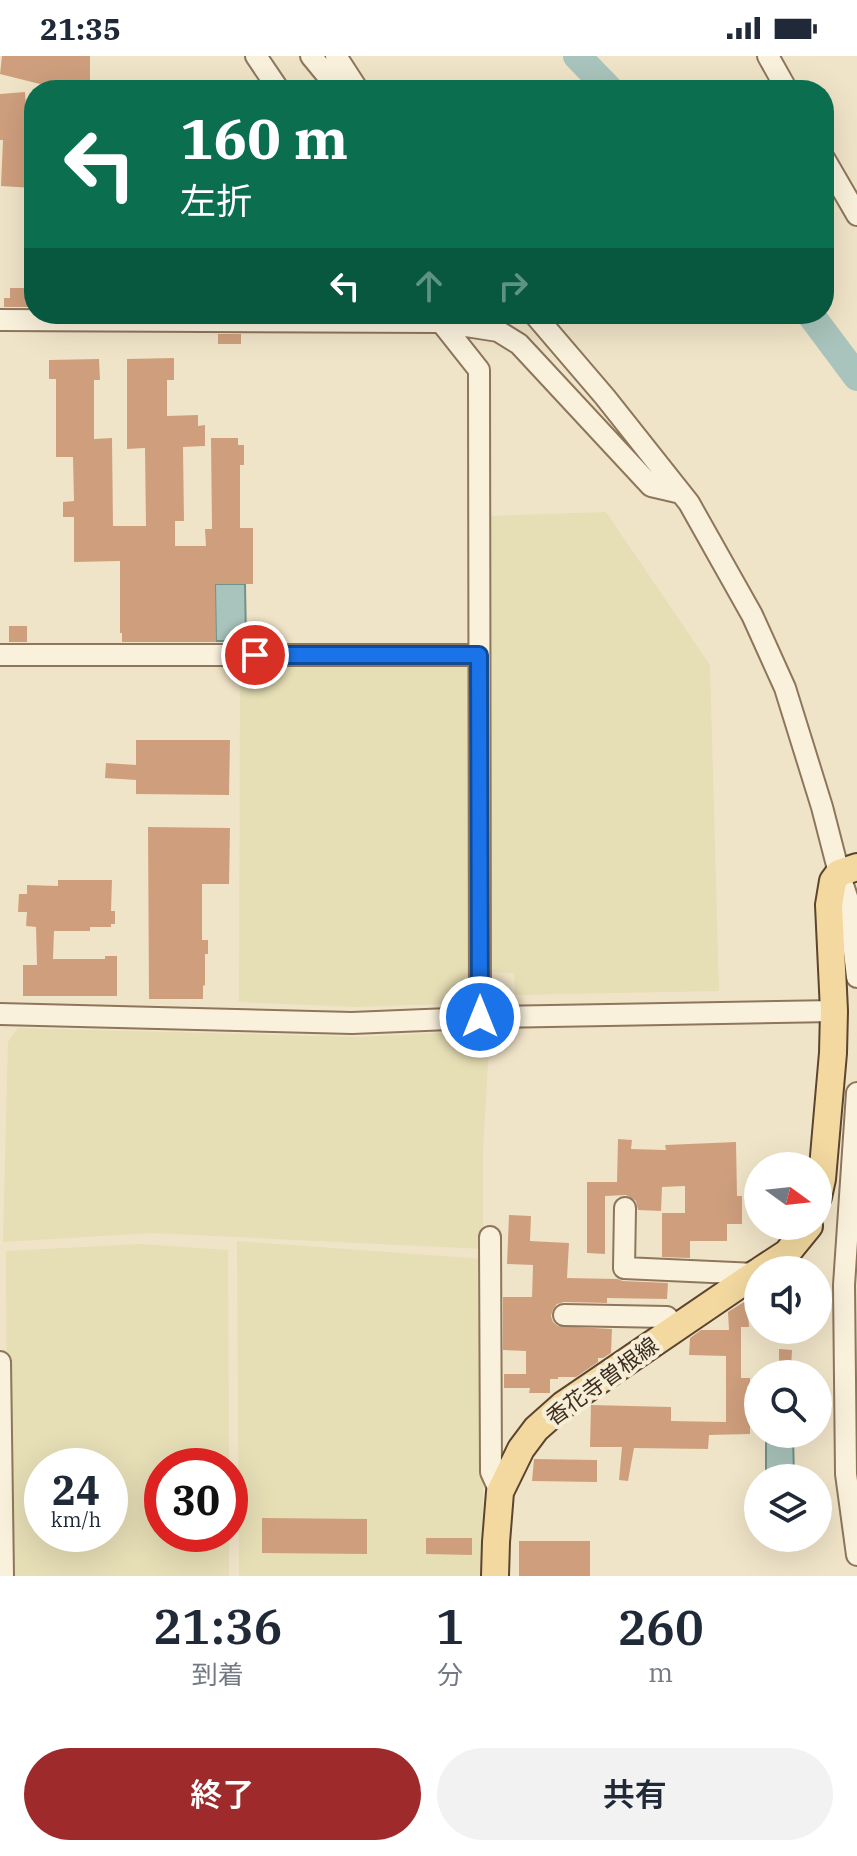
<!DOCTYPE html>
<html lang="ja">
<head>
<meta charset="utf-8">
<style>
	:root { --surface:#fff; --page:#f2f2f3; --text:#1f2937; --muted:#747a83; --accent:#9e2a2b }
	body { margin:0; font-family:"IBM Plex Serif","Noto Sans JP",serif; background:var(--page); color:var(--text); height:100vh; display:flex; flex-direction:column; font-size:30px; white-space:nowrap }
	* { box-sizing:border-box; margin:0 }
	p { font-size:26px; color:var(--muted) }
	.icon { flex:none; width:44px; height:44px; fill:none; stroke:currentColor; stroke-width:2; stroke-linecap:round; stroke-linejoin:round }
	.map { position:relative; height:1520px; overflow:hidden }
	.details { display:flex; flex-direction:column; background:var(--surface); flex:1 }
	.details>* { flex:none }
	.guide { position:absolute; left:24px; top:24px; width:810px; height:244px; border-radius:32px; box-shadow:0 8px 32px #0002; background:#0b6e4f; color:#fff; overflow:hidden }
	.needle { width:52px; rotate:105deg }
	.buttons { position:absolute; left:744px; top:1096px; display:grid; gap:16px }
	.buttons a { display:grid; place-items:center; width:88px; height:88px; border-radius:50%; background:var(--surface); box-shadow:0 8px 32px #0002; font-size:40px }
	.speed { position:absolute; left:24px; top:1392px; display:flex; gap:16px; font-size:40px; font-weight:700; text-align:center }
	.speed>* { display:grid; place-content:center; width:104px; height:104px; border-radius:50%; background:var(--surface); box-shadow:0 8px 32px #0002; line-height:1 }
	.speed small { font-size:20px; font-weight:400 }
	.speed .limit { border:12px solid #d22; background:#fff; color:#111 }
	.pin { position:absolute; display:grid; place-items:center; width:68px; height:68px; color:#fff; margin:-34px; border:4px solid #fff; border-radius:50%; box-shadow:0 2px 8px #0007 }
	.me { position:absolute; width:88px; margin:-44px; rotate:0deg; stroke-linejoin:round; filter:drop-shadow(0 0 6px #0008) }
	.turn { display:flex; align-items:center; gap:28px; height:168px; padding:0 24px; font-size:36px }
	.turn .icon { width:104px; height:104px; stroke-width:2.5 }
	.turn b { display:block; font-size:56px; line-height:68px }
	.lanes { display:flex; align-items:center; height:76px; padding:0 24px; background:#0003; justify-content:center; gap:40px; direction:ltr }
	.lanes .off { opacity:.35 }
	.eta { display:flex; justify-content:space-evenly; align-items:center; height:136px; text-align:center }
	.eta b { font-size:48px; font-weight:600; line-height:56px }
	.cta { display:flex; gap:16px; margin-top:auto; padding:16px 24px }
	.cta a { flex:1; height:92px; border-radius:48px; background:var(--accent); color:#fff; font-size:32px; font-weight:600; line-height:92px; text-align:center }
	.cta a+a { background:var(--page); color:var(--text) }
	.status { display:flex; justify-content:space-between; align-items:center; height:56px; padding:0 40px; background:var(--surface); direction:ltr }
	.status svg { height:22px; fill:currentColor }
	.map>svg:first-child { display:block }
</style>
</head>
<body>
<div class="status"><b>21:35</b><svg viewBox="0 0 49 12"><path d="M0 12V9h3v3zM5 12V6h3v6zM10 12V3h3v9zM15 12V0h3v12zM26 1h20v11H26zM47 4h2v5h-2z"/></svg></div>
<div class="map">
<svg width="857" height="1520" viewBox="0 0 857 1520">
	<rect width="100%" height="100%" fill="#f0e4c8"/>
	<!-- farmland -->
	<path fill="#e6deb5" fill-rule="evenodd" d="M 606,456 L 710,609 L 719,935 L 515,939 L 514,917 L 487,916 L 489,460 Z
		M 240,605 L 473,606 L 472,947 L 356,951 L 239,946 Z
		M 18,972 L 361,981 L 490,974 L 483,1093 L 483,1193 L 152,1177 L 3,1186 L 8,986 Z
		M 237,1185 L 483,1203 L 483,1520 L 239,1520 Z
		M 140,1188 L 228,1194 L 229,1410 L 162,1410 L 162,1478 L 229,1478 L 229,1520 L 8,1520 L 6,1195 ZM 42,1410 L 110,1410 L 110,1478 L 42,1478 Z"/>
	<!-- water -->
	<path fill="#a9c4bc" stroke="#6f938a" stroke-width="2" d="M 215,528 L 245,528 L 246,585 L 216,585 Z
		M 766,1378 L 793,1378 L 794,1422 L 766,1422 Z"/>
	<g fill="none" stroke-linecap="round" stroke-linejoin="round">
		<!-- river -->
		<path stroke="#a9c4bc" stroke-width="28" d="M 577,0 L 610,34
			M 810,258 L 857,321"/>
	</g>
	<!-- building -->
	<path fill="#cf9f7d" d="M 2,0 L 90,0 L 90,34 L 51,34 L 52,31 L 0,18 Z
		M 25,36 L 27,68 L 33,67 L 34,80 L 29,80 L 30,103 L 34,103 L 34,132 L 1,130 L 3,84 L 0,84 L 0,38 Z
		M 10,232 L 34,232 L 34,251 L 4,251 L 4,242 L 10,242 Z
		M 218,278 L 241,278 L 241,288 L 218,288 Z
		M 174,302 L 174,324 L 167,324 L 167,360 L 198,359 L 198,370 L 205,369 L 205,390 L 183,391 L 184,465 L 175,465 L 175,490 L 206,490 L 205,473 L 212,473 L 211,382 L 238,382 L 238,389 L 244,389 L 244,409 L 240,409 L 240,472 L 253,472 L 253,528 L 215,528 L 216,586 L 122,586 L 122,577 L 120,577 L 120,505 L 74,506 L 74,461 L 63,461 L 63,446 L 74,445 L 73,401 L 56,401 L 56,323 L 49,323 L 49,304 L 99,303 L 100,324 L 94,324 L 94,383 L 112,382 L 113,470 L 146,470 L 145,392 L 127,393 L 127,303 Z
		M 9,570 L 27,570 L 27,586 L 9,586 Z
		M 136,684 L 230,684 L 229,739 L 136,738 L 136,724 L 105,722 L 106,707 L 136,709 Z
		M 148,771 L 230,772 L 229,828 L 202,828 L 202,884 L 208,884 L 208,898 L 205,898 L 205,929 L 203,930 L 203,943 L 149,943 Z
		M 58,824 L 112,824 L 111,855 L 115,855 L 115,868 L 111,868 L 111,871 L 90,871 L 90,875 L 54,875 L 53,903 L 105,903 L 105,900 L 117,900 L 117,940 L 23,940 L 23,909 L 37,909 L 36,871 L 26,870 L 27,856 L 18,856 L 19,838 L 27,838 L 27,829 L 58,830 Z
		M 618,1083 L 632,1084 L 631,1093 L 666,1094 L 665,1089 L 736,1086 L 737,1140 L 742,1140 L 742,1168 L 727,1168 L 727,1185 L 690,1185 L 690,1202 L 662,1201 L 662,1157 L 685,1157 L 685,1130 L 662,1131 L 661,1155 L 638,1154 L 636,1145 L 626,1139 L 605,1140 L 605,1198 L 587,1197 L 587,1126 L 617,1126 Z
		M 509,1159 L 531,1160 L 530,1185 L 569,1187 L 567,1222 L 617,1223 L 623,1225 L 668,1227 L 667,1243 L 607,1242 L 607,1247 L 564,1246 L 557,1248 L 553,1253 L 551,1260 L 553,1266 L 558,1270 L 612,1273 L 611,1297 L 603,1302 L 598,1302 L 598,1306 L 576,1321 L 558,1321 L 558,1323 L 550,1323 L 550,1337 L 529,1337 L 530,1332 L 504,1332 L 504,1318 L 526,1318 L 526,1295 L 503,1294 L 503,1241 L 532,1241 L 533,1209 L 507,1208 Z
		M 747,1244 L 749,1271 L 741,1271 L 741,1322 L 750,1322 L 750,1378 L 709,1379 L 708,1393 L 634,1392 L 628,1425 L 619,1424 L 622,1391 L 590,1391 L 591,1349 L 671,1351 L 671,1365 L 726,1366 L 726,1300 L 689,1299 L 690,1282 L 701,1274 L 729,1274 L 728,1256 Z
		M 779,1293 L 792,1294 L 791,1313 L 779,1312 Z
		M 534,1403 L 597,1404 L 597,1426 L 532,1425 Z
		M 262,1462 L 367,1463 L 367,1498 L 262,1497 Z
		M 426,1482 L 472,1482 L 472,1499 L 426,1498 Z
		M 519,1485 L 590,1485 L 590,1520 L 519,1520 Z"/>
	<g fill="none" stroke-linecap="round" stroke-linejoin="round">
		<defs>
			<path id="minor" d="M 256,0 L 279,34
				M 311,0 L 339,34
				M 336,0 L 358,34
				M 768,0 L 787,34
				M 824,102 L 857,159
				M 534,258 L 605,341 L 689,447 L 752,559 L 785,632 L 822,751 L 839,817 L 848,844 L 857,921
				M 437,261 L 441,266 L 498,275 L 519,288 L 651,430 L 681,437
				M 0,264 L 441,266 L 479,314 L 480,961
				M 0,599 L 479,599
				M 0,958 L 352,967 L 498,961 L 834,955
				M 857,1037 L 844,1229 L 846,1418 L 857,1499
				M 625,1152 L 624,1212 L 756,1218
				M 490,1181 L 491,1416 L 500,1436
				M 564,1259 L 667,1261 L 677,1271
				M 0,1306 L 3,1520"/>
			<path id="major" d="M 818,1141 L 822,1123 L 833,997 L 834,955 L 829,849 L 833,825 L 839,817 L 857,811
				M 761,1214 L 787,1197 L 809,1170
				M 495,1520 L 496,1486 L 500,1436 L 521,1393 L 536,1373 L 563,1349 L 758,1216"/>
		</defs>
		<!-- minor casing -->
		<use href="#minor" stroke="#8d765c" stroke-width="24"/>
		<!-- major casing -->
		<use href="#major" stroke="#5b4430" stroke-width="30"/>
		<!-- minor -->
		<use href="#minor" stroke="#faf1dc" stroke-width="20"/>
		<!-- major -->
		<use href="#major" stroke="#f3d9a0" stroke-width="26"/>
	</g>
	<g fill="none" stroke-linecap="round" stroke-linejoin="round">
		<defs>
			<path id="route" d="M 255,599 L 479,599 L 480,961"/>
		</defs>
		<!-- route casing -->
		<use href="#route" stroke="#114b97" stroke-width="20"/>
		<!-- route -->
		<use href="#route" stroke="#1a73e8" stroke-width="14"/>
	</g>
	<g text-anchor="middle" stroke-width="8" stroke-linejoin="round" paint-order="stroke">
		<!-- street labels -->
		<g font-size="22" fill="#3d2e20" stroke="#f7eed8">
			<text transform="translate(602 1325) rotate(-36)" y="8">香花寺曽根線</text>
		</g>
	</g>
</svg>
<div class="buttons">
<a><svg class="needle" viewBox="-14 -14 28 28"><path d="M0-13l5 13h-10z" fill="#e53935"/><path d="M0 13l5-13h-10z" fill="#747a83"/></svg></a>
<a><svg class="icon" aria-label="sound" viewBox="0 0 24 24"><path d="M4 9h4l5-4v14l-5-4H4zM17 9q2 3 0 6"/></svg></a>
<a><svg class="icon" aria-label="search" viewBox="0 0 24 24"><circle cx="10" cy="10" r="6"/><path d="M15 15l6 6"/></svg></a>
<a><svg class="icon" aria-label="layers" viewBox="0 0 24 24"><path d="M12 4l9 5-9 5-9-5zM3 14l9 5 9-5"/></svg></a>
</div>
<div class="speed"><div>24<small>km/h</small></div><div class="limit">30</div></div>
<div class="pin" style="left:255px;top:599px;background:#d93025"><svg class="icon" aria-label="arrive" viewBox="0 0 24 24"><path d="M6 21V4h12l-3 4 3 4H6"/></svg></div>
<svg class="me" style="left:480px;top:961px" viewBox="-20 -20 40 40"><circle r="17" fill="#1a73e8" stroke="#fff" stroke-width="3"/><path d="M0-11L8 9 0 5-8 9z" fill="#fff"/></svg>
<div class="guide">
<div class="turn"><svg class="icon" aria-label="left" viewBox="0 0 24 24"><path d="M17 20v-9H6M10 6l-5 5 5 5"/></svg><div><b>160 m</b>左折</div></div>
<div class="lanes"><svg class="icon" aria-label="left" viewBox="0 0 24 24"><path d="M17 20v-9H6M10 6l-5 5 5 5"/></svg><svg class="icon off" aria-label="ahead" viewBox="0 0 24 24"><path d="M12 20V5M6 11l6-6 6 6"/></svg><svg class="icon off" aria-label="right" viewBox="0 0 24 24"><path d="M7 20v-9h11M14 6l5 5-5 5"/></svg></div>
</div>
</div>
<section class="details">
<div class="eta">
<div><b>21:36</b><p>到着</p></div>
<div><b>1</b><p>分</p></div>
<div><b>260</b><p>m</p></div>
</div>
<div class="cta"><a>終了</a><a>共有</a></div>
</section>
</body>
</html>
